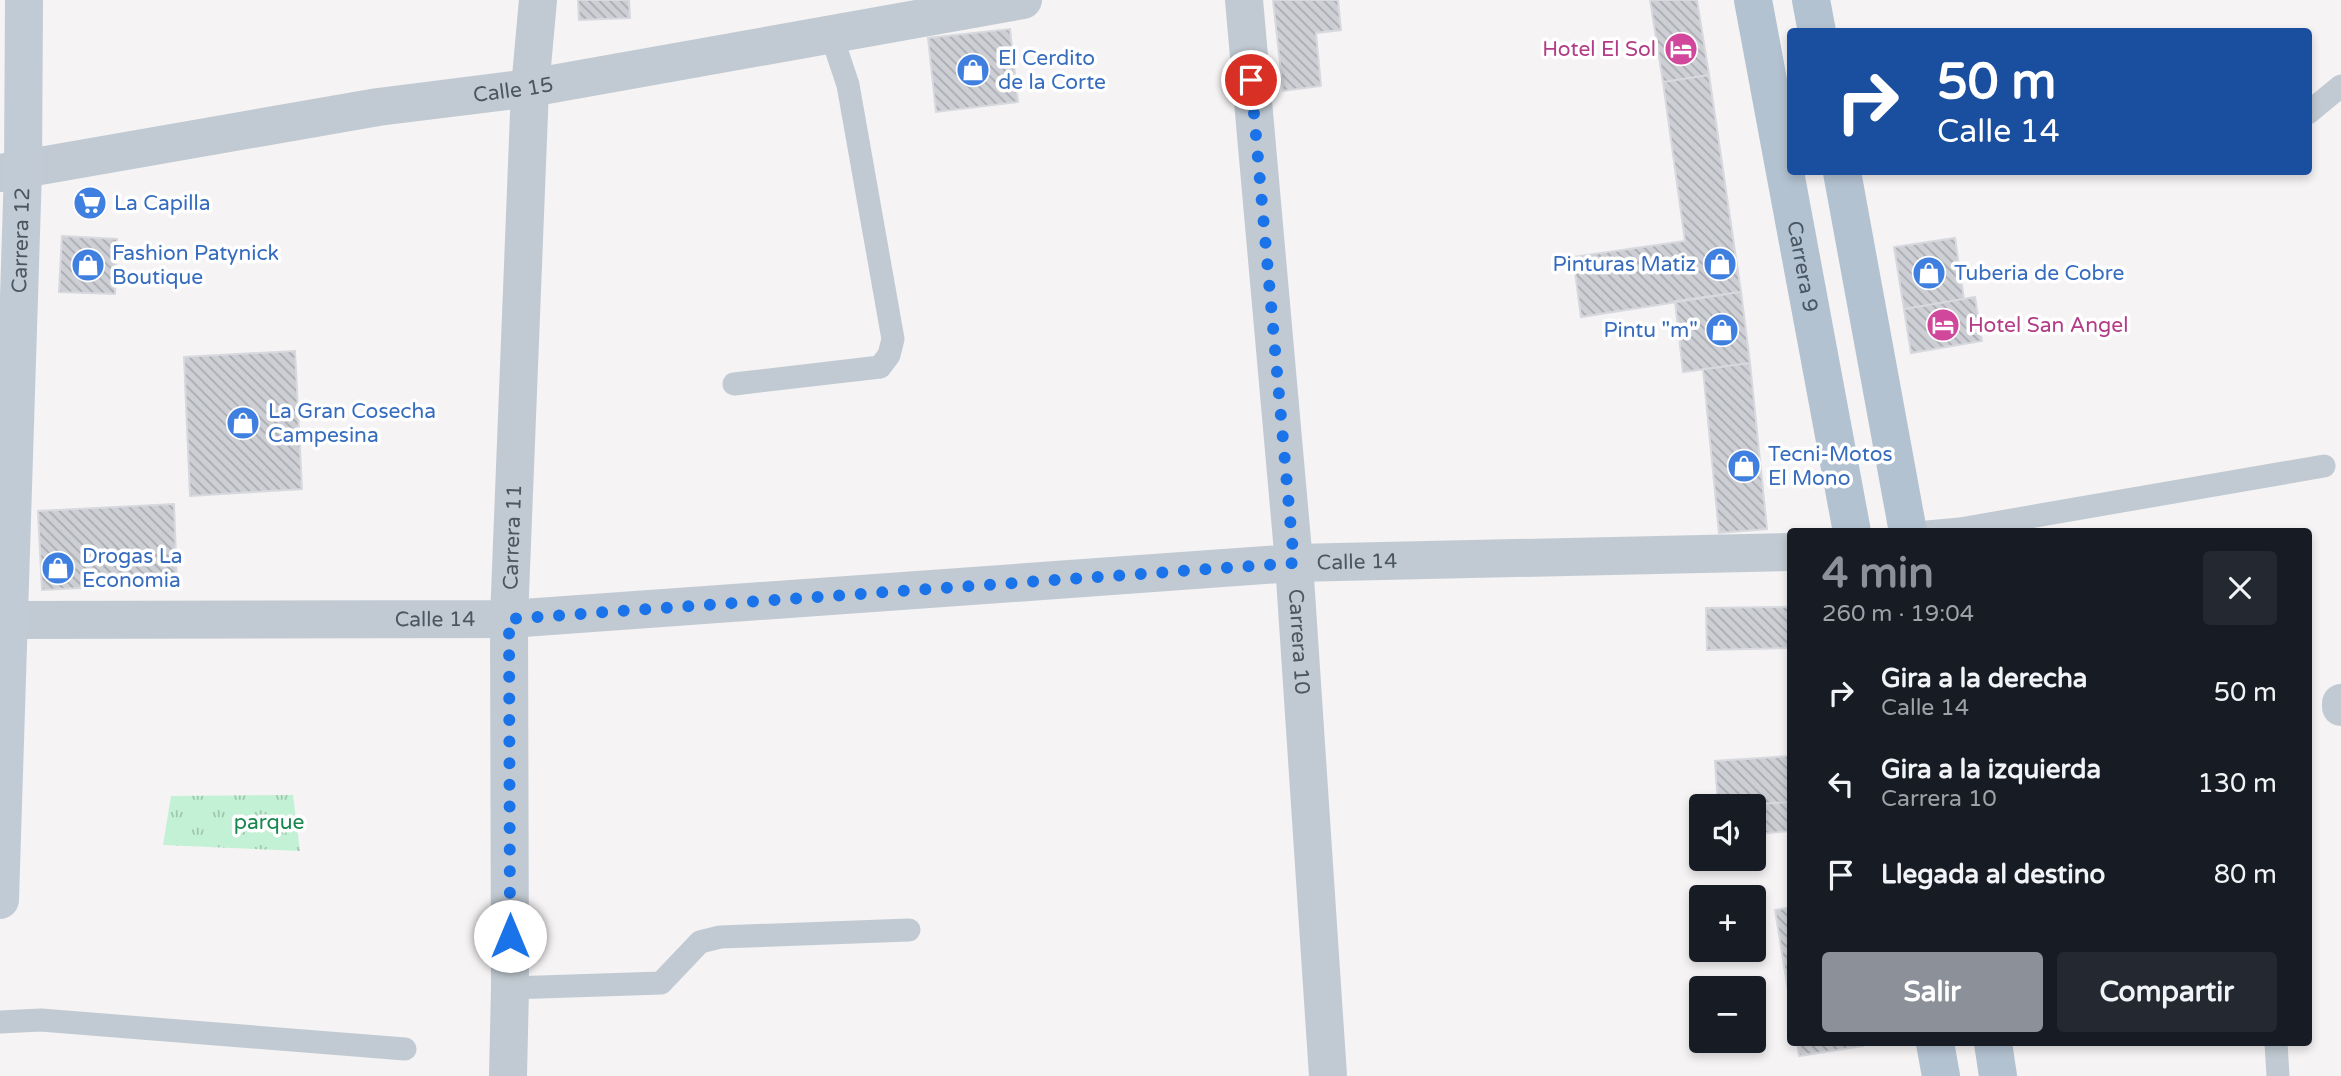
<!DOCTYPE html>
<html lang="es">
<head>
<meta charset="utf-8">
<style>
	:root { --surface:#171b24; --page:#242831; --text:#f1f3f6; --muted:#9ea1a6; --accent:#8c9099 }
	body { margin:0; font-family:"Varela Round",sans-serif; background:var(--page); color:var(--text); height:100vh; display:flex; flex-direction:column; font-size:26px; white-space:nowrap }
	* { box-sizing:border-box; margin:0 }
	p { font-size:23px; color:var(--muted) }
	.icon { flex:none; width:38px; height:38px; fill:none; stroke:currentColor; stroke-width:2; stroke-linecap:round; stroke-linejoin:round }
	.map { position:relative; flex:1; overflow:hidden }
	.drawer { position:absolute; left:1787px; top:528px; width:525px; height:518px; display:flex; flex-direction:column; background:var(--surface); border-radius:7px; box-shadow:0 4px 10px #0003 }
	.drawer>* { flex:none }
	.top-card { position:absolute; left:1787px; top:28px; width:525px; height:147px; border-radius:7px; box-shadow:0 4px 10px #0003; background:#1a4fa0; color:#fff; overflow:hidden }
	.fabs { position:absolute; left:1689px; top:794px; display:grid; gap:14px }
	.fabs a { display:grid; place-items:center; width:77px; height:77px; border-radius:7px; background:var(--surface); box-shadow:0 4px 10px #0003; font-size:35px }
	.pin { position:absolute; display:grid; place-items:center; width:60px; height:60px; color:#fff; margin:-30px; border:4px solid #fff; border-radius:50%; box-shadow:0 2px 7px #0007 }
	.me { position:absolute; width:77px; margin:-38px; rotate:0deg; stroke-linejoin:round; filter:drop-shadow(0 0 5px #0008) }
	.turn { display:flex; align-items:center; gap:24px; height:147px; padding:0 35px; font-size:32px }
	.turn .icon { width:91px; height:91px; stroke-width:2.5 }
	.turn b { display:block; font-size:49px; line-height:60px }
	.round { display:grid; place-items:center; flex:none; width:74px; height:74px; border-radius:7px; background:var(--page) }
	.headline { display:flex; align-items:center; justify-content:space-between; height:119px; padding:0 35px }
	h1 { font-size:42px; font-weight:700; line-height:52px; color:var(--accent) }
	.action { display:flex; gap:14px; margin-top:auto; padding:14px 35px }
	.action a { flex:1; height:80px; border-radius:7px; background:var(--accent); color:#fff; font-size:28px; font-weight:700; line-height:80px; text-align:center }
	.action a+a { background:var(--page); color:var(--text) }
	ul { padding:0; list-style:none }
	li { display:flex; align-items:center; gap:21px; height:91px; padding:0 35px }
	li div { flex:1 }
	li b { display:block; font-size:26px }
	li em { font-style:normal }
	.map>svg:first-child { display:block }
</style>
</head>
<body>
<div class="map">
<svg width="2341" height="1076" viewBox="0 0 2341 1076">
	<defs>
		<pattern id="park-tufts" width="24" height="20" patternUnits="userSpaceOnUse" patternTransform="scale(1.75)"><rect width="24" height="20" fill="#c3f1d5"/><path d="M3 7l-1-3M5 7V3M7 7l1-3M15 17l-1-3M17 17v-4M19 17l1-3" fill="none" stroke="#a0c6b0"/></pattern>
		<pattern id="building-back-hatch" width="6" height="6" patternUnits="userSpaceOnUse" patternTransform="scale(1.75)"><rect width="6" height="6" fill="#cdcfd5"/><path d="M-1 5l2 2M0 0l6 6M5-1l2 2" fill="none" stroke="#a8abb0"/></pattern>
	</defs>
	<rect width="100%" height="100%" fill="#f5f3f3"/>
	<!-- park -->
	<path fill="url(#park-tufts)" d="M 293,795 L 300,851 L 163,845 L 171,796 Z"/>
	<!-- building -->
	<path fill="url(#building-back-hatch)" stroke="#d7d9de" stroke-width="2" d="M 578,0 L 629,0 L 630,18 L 579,20 Z
		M 1273,0 L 1338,0 L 1341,30 L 1316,33 L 1321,86 L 1283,91 Z
		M 1650,0 L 1697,0 L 1709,75 L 1663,82 Z
		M 1010,29 L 1018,102 L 936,112 L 928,38 Z
		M 1709,75 L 1741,292 L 1581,317 L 1573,257 L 1685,241 L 1663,82 Z
		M 62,236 L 117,239 L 115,294 L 59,292 Z
		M 1955,238 L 1964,299 L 1904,309 L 1894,247 Z
		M 1741,292 L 1750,363 L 1683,372 L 1675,301 Z
		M 1975,297 L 1982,341 L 1911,353 L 1904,309 Z
		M 295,351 L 302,489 L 190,496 L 184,357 Z
		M 1750,363 L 1767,529 L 1719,533 L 1703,369 Z
		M 174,504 L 177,583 L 42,590 L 38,511 Z
		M 1789,607 L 1790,648 L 1707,650 L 1706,608 Z
		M 1790,756 L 1790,802 L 1718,807 L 1715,761 Z
		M 1790,802 L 1790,831 L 1757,834 L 1754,804 Z
		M 1790,907 L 1790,1003 L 1775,910 Z
		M 1797,1043 L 1863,1043 L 1863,1046 L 1799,1056 Z"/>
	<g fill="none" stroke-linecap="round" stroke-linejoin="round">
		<!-- service -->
		<path stroke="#c1cad2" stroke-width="23" d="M 2308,113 L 2341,86
			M 734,384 L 880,367 L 889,355 L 893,339 L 848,85 L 831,34
			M 1927,532 L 1960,529 L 2324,466
			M 510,988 L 661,983 L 700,942 L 720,937 L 909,930
			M 0,1022 L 41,1020 L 405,1049
			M 2276,1043 L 2278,1076"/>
		<!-- minor -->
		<g stroke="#c1cad2" stroke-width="38">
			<path id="s1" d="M 1244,0 L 1294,563 L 1328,1076"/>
			<path id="s2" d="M 8,620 L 509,619 L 1294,563 L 1790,552"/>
			<path d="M 2341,703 L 2341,707"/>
			<path id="s3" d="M 508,1076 L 510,988 L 509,619 L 530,88 L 538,0"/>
		</g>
		<!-- tertiary -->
		<path stroke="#c1cad2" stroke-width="38" id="s4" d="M 0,173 L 378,107 L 530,88 L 1023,0"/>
		<!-- secondary -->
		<path stroke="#c1cbd6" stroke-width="38" id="s5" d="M 0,900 L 23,170 L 24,0"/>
		<!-- primary -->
		<g stroke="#b3c2d1" stroke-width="38">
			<path id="s6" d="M 1753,0 L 1852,532"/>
			<path d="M 1811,0 L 1817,32"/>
			<path d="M 1842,172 L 1908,532"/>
			<path d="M 1935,1043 L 1941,1076"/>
			<path d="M 1993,1043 L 1998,1076"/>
		</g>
	</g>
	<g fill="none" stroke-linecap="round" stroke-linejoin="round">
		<!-- route -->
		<path stroke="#1a73e8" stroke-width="12" stroke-dasharray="0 21.6" d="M 510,936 L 509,619 L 1294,563 L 1251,80"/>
	</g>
	<!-- icons -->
	<defs>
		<symbol id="hotel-disc" viewBox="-11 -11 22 22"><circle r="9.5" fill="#d1479c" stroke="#fff"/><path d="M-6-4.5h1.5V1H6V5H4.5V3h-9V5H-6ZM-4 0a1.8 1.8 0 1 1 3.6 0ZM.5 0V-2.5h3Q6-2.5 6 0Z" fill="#fff"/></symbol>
		<symbol id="shop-disc" viewBox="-11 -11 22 22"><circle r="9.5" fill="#3f7fe0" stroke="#fff"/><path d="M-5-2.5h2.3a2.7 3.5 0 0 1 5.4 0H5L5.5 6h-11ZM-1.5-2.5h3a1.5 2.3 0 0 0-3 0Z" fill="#fff"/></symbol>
		<symbol id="supermarket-disc" viewBox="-11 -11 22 22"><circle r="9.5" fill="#3f7fe0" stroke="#fff"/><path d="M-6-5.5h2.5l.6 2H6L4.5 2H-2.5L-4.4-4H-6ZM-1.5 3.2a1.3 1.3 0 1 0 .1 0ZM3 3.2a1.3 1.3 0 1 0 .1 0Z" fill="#fff"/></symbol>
	</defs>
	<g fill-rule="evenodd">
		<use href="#hotel-disc" x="1662" y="30" width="38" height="38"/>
		<use href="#shop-disc" x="954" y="51" width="38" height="38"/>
		<use href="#supermarket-disc" x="71" y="184" width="38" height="38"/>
		<use href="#shop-disc" x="1701" y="245" width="38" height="38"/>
		<use href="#shop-disc" x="69" y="246" width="38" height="38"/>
		<use href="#shop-disc" x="1910" y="254" width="38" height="38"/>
		<use href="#hotel-disc" x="1924" y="306" width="38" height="38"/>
		<use href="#shop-disc" x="1703" y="311" width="38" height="38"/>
		<use href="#shop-disc" x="224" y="404" width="38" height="38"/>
		<use href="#shop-disc" x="1725" y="447" width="38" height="38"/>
		<use href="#shop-disc" x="39" y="549" width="38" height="38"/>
	</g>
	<g text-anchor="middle" stroke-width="7" stroke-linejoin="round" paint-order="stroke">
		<!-- hotel labels -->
		<g font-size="21" fill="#b23c85" stroke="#fff" text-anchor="end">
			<text x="1656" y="56">Hotel El Sol</text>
			<text x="1968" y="332" text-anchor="start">Hotel San Angel</text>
		</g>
		<!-- shop labels -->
		<g font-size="21" fill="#366cbe" stroke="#fff" text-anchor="start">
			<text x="998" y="65">El Cerdito<tspan x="998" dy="24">de la Corte</tspan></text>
			<text x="114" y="210">La Capilla</text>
			<text x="112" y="260">Fashion Patynick<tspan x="112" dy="24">Boutique</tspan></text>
			<text x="1696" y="271" text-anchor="end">Pinturas Matiz</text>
			<text x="1954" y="280">Tuberia de Cobre</text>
			<text x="1698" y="337" text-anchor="end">Pintu "m"</text>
			<text x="268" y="418">La Gran Cosecha<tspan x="268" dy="24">Campesina</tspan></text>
			<text x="1768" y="461">Tecni-Motos<tspan x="1768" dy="24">El Mono</tspan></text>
			<text x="82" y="563">Drogas La<tspan x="82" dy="24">Economia</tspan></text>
		</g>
		<!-- street labels -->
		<g font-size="21" fill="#4a5661" stroke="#fff">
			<text dy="7" stroke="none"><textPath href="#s4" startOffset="520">Calle 15</textPath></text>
			<text dy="7" stroke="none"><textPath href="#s5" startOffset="660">Carrera 12</textPath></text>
			<text dy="7" stroke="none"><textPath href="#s6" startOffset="271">Carrera 9</textPath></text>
			<text dy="7" stroke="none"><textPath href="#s3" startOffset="539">Carrera 11</textPath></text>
			<text dy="7" stroke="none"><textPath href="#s2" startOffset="1351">Calle 14</textPath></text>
			<text dy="7" stroke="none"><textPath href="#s2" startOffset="427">Calle 14</textPath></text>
			<text dy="7" stroke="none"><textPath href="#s1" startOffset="644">Carrera 10</textPath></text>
		</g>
		<!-- park labels -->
		<g font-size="21" fill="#17864f" stroke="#fff">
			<text x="269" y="829">parque</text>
		</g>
	</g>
</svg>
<div class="fabs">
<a><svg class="icon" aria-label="sound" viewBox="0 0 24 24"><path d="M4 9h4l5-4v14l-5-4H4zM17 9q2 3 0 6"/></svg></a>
<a>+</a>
<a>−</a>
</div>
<div class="pin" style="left:1251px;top:80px;background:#d93025"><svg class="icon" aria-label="arrive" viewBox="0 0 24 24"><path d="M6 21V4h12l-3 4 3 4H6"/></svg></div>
<svg class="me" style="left:510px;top:936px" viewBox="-20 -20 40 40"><circle r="19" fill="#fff"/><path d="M0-13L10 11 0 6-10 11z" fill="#1a73e8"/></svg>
<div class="top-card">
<div class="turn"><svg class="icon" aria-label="right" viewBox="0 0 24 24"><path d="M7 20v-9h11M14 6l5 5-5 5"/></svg><div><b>50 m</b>Calle 14</div></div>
</div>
<section class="drawer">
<div class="headline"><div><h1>4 min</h1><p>260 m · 19:04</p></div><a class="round"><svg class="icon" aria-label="close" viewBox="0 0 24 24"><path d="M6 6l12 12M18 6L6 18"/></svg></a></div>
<ul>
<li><svg class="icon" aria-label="right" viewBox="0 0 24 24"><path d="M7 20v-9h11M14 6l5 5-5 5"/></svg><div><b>Gira a la derecha</b><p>Calle 14</p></div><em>50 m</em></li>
<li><svg class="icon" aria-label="left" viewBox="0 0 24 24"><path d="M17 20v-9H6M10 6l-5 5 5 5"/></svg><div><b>Gira a la izquierda</b><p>Carrera 10</p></div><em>130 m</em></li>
<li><svg class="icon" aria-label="arrive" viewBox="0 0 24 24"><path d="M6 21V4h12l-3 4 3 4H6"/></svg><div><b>Llegada al destino</b></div><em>80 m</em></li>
</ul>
<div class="action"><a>Salir</a><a>Compartir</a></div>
</section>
</div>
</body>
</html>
